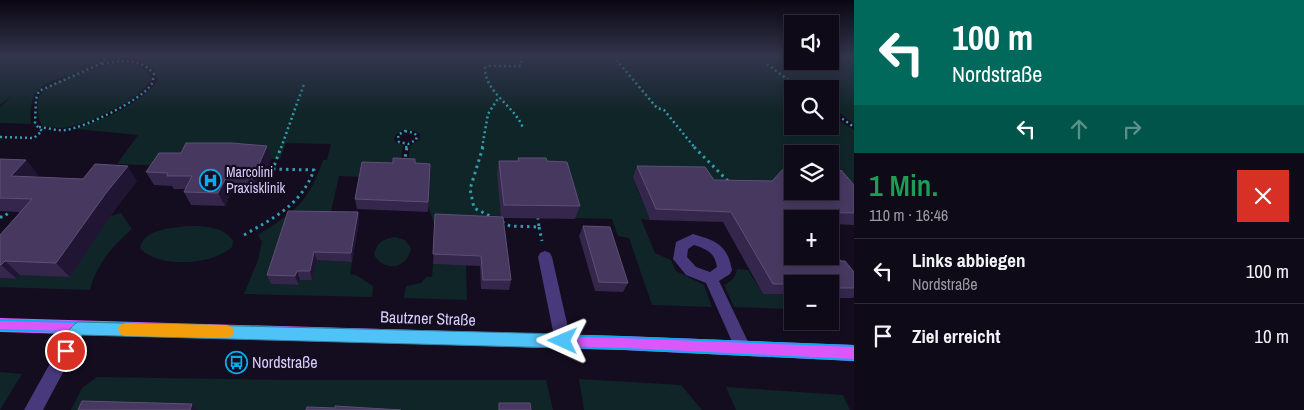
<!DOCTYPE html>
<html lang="de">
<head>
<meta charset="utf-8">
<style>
	:root { --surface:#0e0a17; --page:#171320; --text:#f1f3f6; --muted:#9b9aa1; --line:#2e2b36 }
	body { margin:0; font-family:"Archivo Narrow",sans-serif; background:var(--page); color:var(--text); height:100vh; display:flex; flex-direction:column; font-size:19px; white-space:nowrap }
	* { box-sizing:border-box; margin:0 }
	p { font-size:16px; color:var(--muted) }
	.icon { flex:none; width:28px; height:28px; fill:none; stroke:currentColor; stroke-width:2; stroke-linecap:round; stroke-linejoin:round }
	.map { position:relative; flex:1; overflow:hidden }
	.details { display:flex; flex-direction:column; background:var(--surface); width:450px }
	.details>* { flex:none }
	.banner { background:#00695c; color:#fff; overflow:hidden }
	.fabs { position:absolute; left:784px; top:15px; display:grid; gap:10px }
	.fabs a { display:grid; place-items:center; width:55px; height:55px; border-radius:0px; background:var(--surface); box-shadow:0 2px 8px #0003,0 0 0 1px var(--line); font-size:25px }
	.pin { position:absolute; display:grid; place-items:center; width:42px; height:42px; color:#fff; margin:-21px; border:2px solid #fff; border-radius:50%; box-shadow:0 1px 5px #0007 }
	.me { position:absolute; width:55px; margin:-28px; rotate:271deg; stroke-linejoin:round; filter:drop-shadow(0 0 4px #0008) }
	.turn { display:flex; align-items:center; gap:18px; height:105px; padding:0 15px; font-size:22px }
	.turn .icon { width:65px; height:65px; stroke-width:2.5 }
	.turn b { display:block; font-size:35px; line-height:42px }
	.lanes { display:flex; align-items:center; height:48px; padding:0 15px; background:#0003; justify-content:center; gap:25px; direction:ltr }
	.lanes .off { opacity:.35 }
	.round { display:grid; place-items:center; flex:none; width:52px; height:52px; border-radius:0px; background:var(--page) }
	.head { display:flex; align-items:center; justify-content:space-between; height:85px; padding:0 15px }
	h1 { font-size:30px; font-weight:600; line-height:38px; color:#1e9e55 }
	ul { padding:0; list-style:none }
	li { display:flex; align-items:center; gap:15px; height:65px; padding:0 15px; border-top:1px solid var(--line) }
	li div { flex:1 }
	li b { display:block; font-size:19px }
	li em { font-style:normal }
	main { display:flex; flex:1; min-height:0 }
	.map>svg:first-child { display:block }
</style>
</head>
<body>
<main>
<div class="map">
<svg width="854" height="410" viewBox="0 0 854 410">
	<rect width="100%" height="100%" fill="#130d1f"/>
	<!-- green -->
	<path fill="#102528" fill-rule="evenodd" d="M 0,56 L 103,56 C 77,87 25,66 31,124 L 0,123 L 0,107 L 14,94 L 0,105 Z
		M 123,56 L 792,56 L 792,61 L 830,61 L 830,56 L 854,56 L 854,124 L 830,106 L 830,89 L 792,89 L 792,126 L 830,126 L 830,114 L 854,130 L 854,209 L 830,183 L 830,154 L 792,154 L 792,309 L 734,307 L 724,285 C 732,281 735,278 737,269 L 748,270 L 763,294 L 791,294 L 758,239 L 732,238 L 717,210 L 636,186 L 650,220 L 641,219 L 655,253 L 671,260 L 676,271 L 704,285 L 712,307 L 652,305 L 629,238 L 618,236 L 612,219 L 465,215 L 434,224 L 428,206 L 430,174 L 407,169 L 410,146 L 420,139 L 420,134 C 410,128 399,127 394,139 L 397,143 L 403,145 L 400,168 L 363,177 L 339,176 L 320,260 L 352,262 L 350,274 C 360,275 364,281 373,286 L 372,297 L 244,294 L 258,260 L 262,242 L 258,235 C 296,210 307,205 323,160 L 327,160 L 331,144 L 286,143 L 280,159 L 246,158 L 166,166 L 117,164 L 138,135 L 75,129 C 105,118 139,106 158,80 C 151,56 140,65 123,56 ZM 316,264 L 312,280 L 300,280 L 298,285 L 271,284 Z
		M 120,62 C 133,64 145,66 151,79 C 142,99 90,123 69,127 C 61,129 50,127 42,126 C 38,117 35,105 40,95 C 48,81 103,66 120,62 Z
		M 76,206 L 111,216 L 121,213 L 132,229 C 113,245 96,265 90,290 L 0,287 L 0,278 L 17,279 Z
		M 188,226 C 204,226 223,226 233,241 L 232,247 C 213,265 158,269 140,248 C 143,229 172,228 188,226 Z
		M 395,237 L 405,240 L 411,248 C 407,270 385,272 374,255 C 377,242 383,239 395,237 Z
		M 433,264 L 466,265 L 467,300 L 404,298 L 406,286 L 421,283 L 426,277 L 432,277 Z
		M 0,372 L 22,374 L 0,410 Z
		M 97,377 L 291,380 L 546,380 L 553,410 L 71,410 L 82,388 Z
		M 579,379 L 681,385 L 702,410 L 584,410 Z
		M 726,387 L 843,395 L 850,410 L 736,410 Z"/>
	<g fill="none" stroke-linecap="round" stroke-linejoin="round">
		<!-- path-far1 -->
		<path stroke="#319dad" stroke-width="2.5" stroke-dasharray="2 3" stroke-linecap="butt" d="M 113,56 L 122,60
			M 520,56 L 522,64 L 519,66 L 489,66 L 485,68 C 485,93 515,106 523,128
			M 613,56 L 657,108 L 664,110 L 695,148
			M 767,64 L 800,89
			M 830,110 L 854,127
			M 39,127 C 48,128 57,131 66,130 C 85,127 140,101 151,85 C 153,82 153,78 154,74 C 140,57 120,61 100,64
			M 405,131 L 414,133 L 417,136 L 416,140 L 408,144 L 399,142 L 398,135 Z
			M 0,137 L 34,138 L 42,131 L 35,124 L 36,99 L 39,91 L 100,64 L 108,56
			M 281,148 L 304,84
			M 406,148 L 407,144
			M 482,148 L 488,114 L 499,97"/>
		<!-- path -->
		<path stroke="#319dad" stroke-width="3" stroke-dasharray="2.5 4" stroke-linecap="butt" d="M 483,147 L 470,189 L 474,208 L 494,218
			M 694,147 L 730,183
			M 404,163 L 407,147
			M 0,217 L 4,217 L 9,212
			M 502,222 L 510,226 L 539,227 L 538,218
			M 539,227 L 542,241
			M 244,235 C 275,217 301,205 314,170 L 273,169 L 281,147"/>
		<!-- lane -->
		<path fill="#48397c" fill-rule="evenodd" d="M 693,234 C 716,241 727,244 732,270 L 730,274 L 719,281 L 751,348 L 749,353 L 743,356 L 737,353 L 706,283 L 686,275 L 673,259 L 676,242 ZM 694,245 C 707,249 715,253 717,267 L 710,272 L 696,267 L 687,257 L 688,249 Z
			M 545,251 L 550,253 L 552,257 L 571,341 L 569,346 L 563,348 L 557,346 L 555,341 L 538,257 L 540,253 Z"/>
		<!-- street -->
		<path fill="#48397c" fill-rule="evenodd" d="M 78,322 L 84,324 L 86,329 L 43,410 L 24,410 L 72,324 Z"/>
		<!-- primary -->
		<path fill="#db57fa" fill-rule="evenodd" d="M 0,318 L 623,336 L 854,345 L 854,361 L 623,350 L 0,332 Z"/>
		<!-- tram -->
		<path stroke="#08acee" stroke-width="2" d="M 0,320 L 621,337 L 854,346
			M 0,330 L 626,349 L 854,360"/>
	</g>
	<!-- wall -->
	<path fill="#35264c" d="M 518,158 L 547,161 L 580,206 L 575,219 L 503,218 L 511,280 L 509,290 L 481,289 L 480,266 L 433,264 L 435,214 L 501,217 L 497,174 L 499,161 L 517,161 Z
		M 0,159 L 26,160 L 38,175 L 36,177 L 137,181 L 116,208 L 70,277 L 20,275 L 17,279 L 0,278 L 0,235 L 20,212 L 0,211 Z
		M 271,159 L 258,192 L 232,191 L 225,206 L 191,205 L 184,192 L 186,189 L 174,189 L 172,186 L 154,185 L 146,172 Z
		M 415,163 L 430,174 L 428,212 L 357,209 L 355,199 Z
		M 637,166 L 714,180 L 831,181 L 841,170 L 854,185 L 854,225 L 830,224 L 830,219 L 792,219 L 854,272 L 854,297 L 853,298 L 830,298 L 830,284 L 792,284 L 792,294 L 763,294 L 723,222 L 650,220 L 633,177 Z
		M 358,212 L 359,222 L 352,262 L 317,260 L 312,280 L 300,280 L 299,285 L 271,284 L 267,275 Z
		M 583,226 L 628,283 L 623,292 L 595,291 L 579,236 Z"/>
	<!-- shaded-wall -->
	<path fill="#201532" d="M 267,146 L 271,159 L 258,192 L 253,178 Z
		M 26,160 L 38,175 L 24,190 L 11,176 Z
		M 128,166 L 137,181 L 116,208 L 70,277 L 56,263 L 106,193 Z
		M 226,178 L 232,191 L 225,206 L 218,193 Z
		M 358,212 L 359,222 L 352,262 L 351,253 Z
		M 314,252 L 317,260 L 312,280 L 310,271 Z
		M 5,261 L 20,275 L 17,279 L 1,265 Z
		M 297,271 L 300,280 L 299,285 L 295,276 Z
		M 192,404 L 198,410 L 190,410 Z"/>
	<!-- building -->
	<path fill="#46385f" stroke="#5e4f78" d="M 186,143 L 231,143 L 267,146 L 253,178 L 226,178 L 218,193 L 184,192 L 192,176 L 167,176 L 168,173 L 146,172 L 159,153 L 181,153 Z
		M 393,158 L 415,159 L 415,163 L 430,164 L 428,202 L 355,199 L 362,162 L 393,163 Z
		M 518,158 L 546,158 L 547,161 L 567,162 L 580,206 L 504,205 L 499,161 L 519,161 Z
		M 0,159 L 26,160 L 11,176 L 83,179 L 95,164 L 128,166 L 106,193 L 56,263 L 5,261 L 1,265 L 0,265 L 0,235 L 32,199 L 0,198 Z
		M 637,166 L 705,167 L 714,180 L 772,181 L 786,166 L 792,166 L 792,191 L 830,191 L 830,180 L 831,182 L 841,170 L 854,185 L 854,213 L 804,212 L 809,219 L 792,219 L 792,256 L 830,256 L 830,247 L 841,261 L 845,261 L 854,272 L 854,288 L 830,288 L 830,284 L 773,284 L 731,212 L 656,209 Z
		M 288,211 L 358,212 L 351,253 L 314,252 L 310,271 L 297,271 L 295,276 L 267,275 Z
		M 435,214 L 503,217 L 511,280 L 483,280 L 481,256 L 433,254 Z
		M 583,226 L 610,227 L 628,283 L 599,282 Z
		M 82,401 L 192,404 L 190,410 L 78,410 Z
		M 499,403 L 530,403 L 531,410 L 499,410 Z
		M 335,406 L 401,410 L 306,410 L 307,407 L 335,408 Z"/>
	<!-- sky -->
	<linearGradient id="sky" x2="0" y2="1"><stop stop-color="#0a0711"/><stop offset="0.5" stop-color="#33354d"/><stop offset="1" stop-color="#33354d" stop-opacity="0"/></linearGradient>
	<rect width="854" height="113" fill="url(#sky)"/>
	<!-- route -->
	<path fill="#4fc3f7" stroke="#337fa1" d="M 78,322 L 563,334 L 568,336 L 570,341 L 568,346 L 563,348 L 82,335 L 71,356 L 66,358 L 61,356 L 59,351 C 63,342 69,326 78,322 Z"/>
	<!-- slow -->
	<path fill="#f59e0b" d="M 125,323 L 227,325 L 232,327 L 234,332 L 232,336 L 227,338 L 125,336 L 120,334 L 118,329 L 120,325 Z"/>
	<!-- icons -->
	<defs>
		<symbol id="hospital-ring" viewBox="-11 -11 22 22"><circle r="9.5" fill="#130d1f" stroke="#08acee" stroke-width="1.5"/><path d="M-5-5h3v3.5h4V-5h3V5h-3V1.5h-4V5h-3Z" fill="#08acee"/></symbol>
		<symbol id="bus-ring" viewBox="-11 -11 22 22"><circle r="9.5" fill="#130d1f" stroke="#08acee" stroke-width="1.5"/><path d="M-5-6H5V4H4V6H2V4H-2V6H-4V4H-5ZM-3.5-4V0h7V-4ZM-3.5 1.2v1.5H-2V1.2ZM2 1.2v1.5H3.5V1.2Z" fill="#08acee"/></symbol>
	</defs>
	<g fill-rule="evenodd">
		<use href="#hospital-ring" x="198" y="168" width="25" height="25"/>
		<use href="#bus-ring" x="224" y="350" width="25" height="25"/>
	</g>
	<g text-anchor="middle" stroke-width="4.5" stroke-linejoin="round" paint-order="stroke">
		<!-- poi labels -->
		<g font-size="14" fill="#dbccfd" stroke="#130d1f" text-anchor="start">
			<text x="226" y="177">Marcolini<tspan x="226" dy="16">Praxisklinik</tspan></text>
		</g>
		<!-- near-street labels -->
		<g font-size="16" fill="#dbccfd" stroke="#130d1f">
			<text transform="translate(428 318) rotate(2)" y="6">Bautzner Straße</text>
		</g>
		<!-- near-poi labels -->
		<g font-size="16" fill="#dbccfd" stroke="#130d1f" text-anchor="start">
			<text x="252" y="368">Nordstraße</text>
		</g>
	</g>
</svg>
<div class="fabs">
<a><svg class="icon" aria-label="sound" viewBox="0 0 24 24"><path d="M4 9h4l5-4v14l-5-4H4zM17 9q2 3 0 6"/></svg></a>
<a><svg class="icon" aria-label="search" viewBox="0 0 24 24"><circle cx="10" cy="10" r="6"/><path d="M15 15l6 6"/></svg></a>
<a><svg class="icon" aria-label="layers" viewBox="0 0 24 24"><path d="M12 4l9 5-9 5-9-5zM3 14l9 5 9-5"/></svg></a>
<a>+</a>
<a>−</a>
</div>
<div class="pin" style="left:66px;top:351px;background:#d93025"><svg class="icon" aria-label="arrive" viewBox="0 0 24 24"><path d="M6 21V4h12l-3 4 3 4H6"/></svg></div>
<svg class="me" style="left:563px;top:341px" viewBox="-20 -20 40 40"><path d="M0-17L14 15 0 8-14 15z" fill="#4fc3f7" stroke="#fff" stroke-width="4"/></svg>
</div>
<section class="details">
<div class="banner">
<div class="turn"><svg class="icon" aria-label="left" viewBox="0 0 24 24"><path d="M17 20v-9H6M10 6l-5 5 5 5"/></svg><div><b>100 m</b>Nordstraße</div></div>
<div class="lanes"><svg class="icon" aria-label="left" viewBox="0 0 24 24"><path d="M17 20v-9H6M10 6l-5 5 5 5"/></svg><svg class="icon off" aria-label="ahead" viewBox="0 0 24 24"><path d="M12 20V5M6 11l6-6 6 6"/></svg><svg class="icon off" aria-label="right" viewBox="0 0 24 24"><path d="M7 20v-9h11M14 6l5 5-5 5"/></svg></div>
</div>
<div class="head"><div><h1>1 Min.</h1><p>110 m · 16:46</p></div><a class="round" style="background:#d93025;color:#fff"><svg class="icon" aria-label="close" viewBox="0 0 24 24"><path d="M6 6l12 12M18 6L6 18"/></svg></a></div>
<ul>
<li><svg class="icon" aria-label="left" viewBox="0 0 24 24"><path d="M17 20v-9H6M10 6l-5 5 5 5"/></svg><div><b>Links abbiegen</b><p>Nordstraße</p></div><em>100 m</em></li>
<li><svg class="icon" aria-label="arrive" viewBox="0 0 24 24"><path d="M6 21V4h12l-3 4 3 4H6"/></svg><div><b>Ziel erreicht</b></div><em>10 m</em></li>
</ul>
</section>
</main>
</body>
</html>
